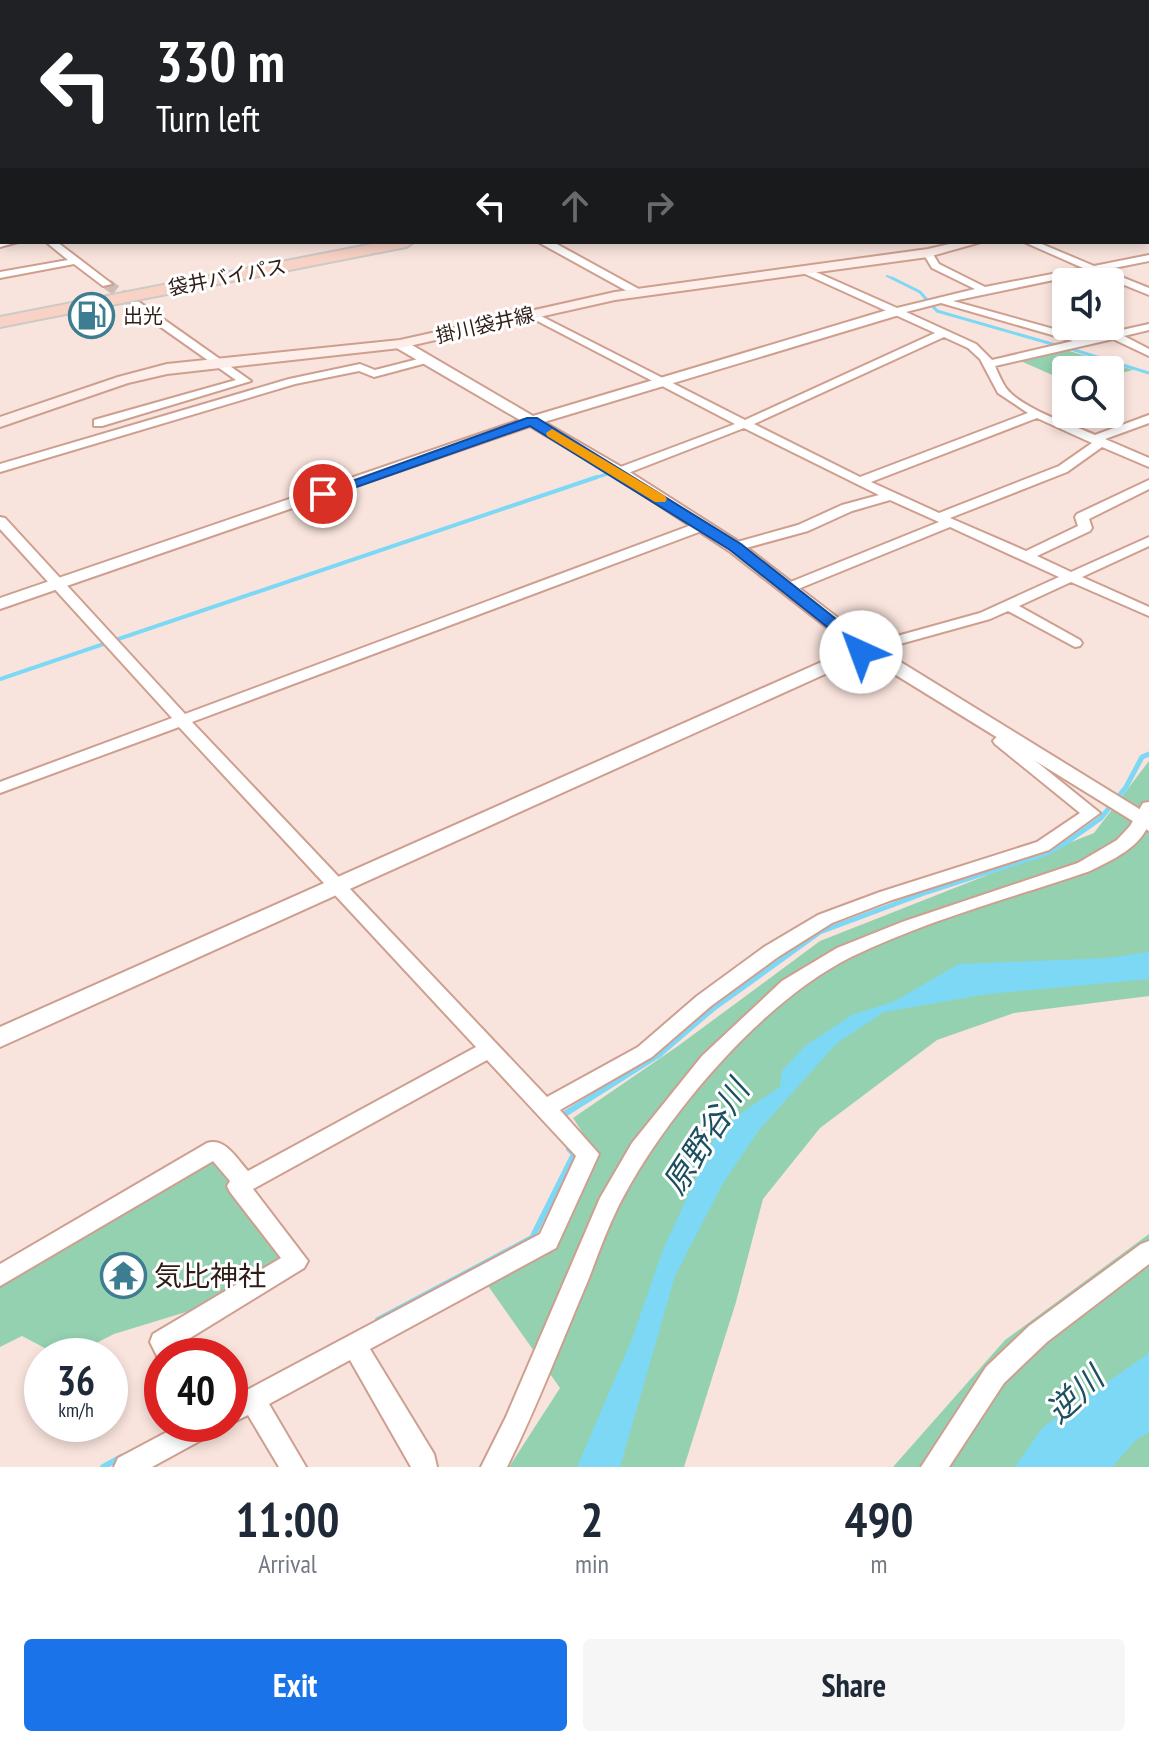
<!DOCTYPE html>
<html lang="en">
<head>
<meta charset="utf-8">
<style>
	:root { --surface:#fff; --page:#f6f6f7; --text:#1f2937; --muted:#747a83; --accent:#1a73e8 }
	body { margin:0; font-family:"PT Sans Narrow","Noto Sans JP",sans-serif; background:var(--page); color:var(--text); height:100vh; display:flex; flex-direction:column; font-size:30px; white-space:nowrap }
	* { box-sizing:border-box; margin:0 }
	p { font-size:26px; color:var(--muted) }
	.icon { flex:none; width:44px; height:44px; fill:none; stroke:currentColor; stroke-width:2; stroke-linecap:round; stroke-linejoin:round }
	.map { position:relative; height:1467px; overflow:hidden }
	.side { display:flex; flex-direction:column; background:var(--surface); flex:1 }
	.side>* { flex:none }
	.hud { position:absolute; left:0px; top:0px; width:1150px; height:244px; box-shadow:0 4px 12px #0003; background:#202124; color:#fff; overflow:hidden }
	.fabs { position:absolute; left:1052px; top:268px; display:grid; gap:16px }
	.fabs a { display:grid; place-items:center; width:72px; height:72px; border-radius:8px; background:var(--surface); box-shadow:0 4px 12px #0003; font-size:40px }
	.speed { position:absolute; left:24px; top:1338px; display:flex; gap:16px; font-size:40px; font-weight:700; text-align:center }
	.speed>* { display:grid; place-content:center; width:104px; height:104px; border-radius:50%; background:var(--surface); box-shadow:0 4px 12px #0003; line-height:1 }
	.speed small { font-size:20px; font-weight:400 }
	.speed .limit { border:12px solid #d22; background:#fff; color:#111 }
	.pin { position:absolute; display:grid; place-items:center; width:68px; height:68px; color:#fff; margin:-34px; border:4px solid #fff; border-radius:50%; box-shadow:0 2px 8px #0007 }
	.me { position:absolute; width:88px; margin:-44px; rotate:317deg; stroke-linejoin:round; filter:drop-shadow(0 0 6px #0008) }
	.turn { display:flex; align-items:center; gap:28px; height:168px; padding:0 24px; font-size:36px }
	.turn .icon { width:104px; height:104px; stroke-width:2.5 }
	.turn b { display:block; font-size:56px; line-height:68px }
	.lanes { display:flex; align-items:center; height:76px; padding:0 24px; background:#0003; justify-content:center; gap:40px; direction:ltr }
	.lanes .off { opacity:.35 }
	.eta { display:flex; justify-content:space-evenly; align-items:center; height:136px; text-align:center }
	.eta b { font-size:48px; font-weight:700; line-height:56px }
	.button { display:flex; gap:16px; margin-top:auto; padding:16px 24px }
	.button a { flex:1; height:92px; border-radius:8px; background:var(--accent); color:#fff; font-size:32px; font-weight:700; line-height:92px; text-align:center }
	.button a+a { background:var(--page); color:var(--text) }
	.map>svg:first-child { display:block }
</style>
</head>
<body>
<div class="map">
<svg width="1149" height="1467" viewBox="0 0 1149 1467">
	<rect width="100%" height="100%" fill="#f9e4dd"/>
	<!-- green -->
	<path fill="#94d1b0" d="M 0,0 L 447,0 L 2,2 L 2,11 Z
		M 1066,350 L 1133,370 L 1110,376 L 1110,370 L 1066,370 L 1066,381 L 1014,358 Z
		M 1149,761 L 1149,996 L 1014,1013 L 937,1040 L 820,1128 L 763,1199 L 736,1302 L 684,1467 L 509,1467 L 560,1388 L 481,1276 L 549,1237 L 595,1152 L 573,1118 L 678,1046 L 820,941 L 1094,833 Z
		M 215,1149 L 296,1261 L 209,1305 L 114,1334 L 71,1356 L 60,1356 L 22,1336 L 0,1347 L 0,1276 Z
		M 1149,1234 L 1149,1467 L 893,1467 L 1005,1340 Z"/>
	<!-- water -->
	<path fill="#7cd8f5" d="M 1149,952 L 1149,973 L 1040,985 L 884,1012 L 836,1044 L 759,1130 L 722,1185 L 675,1276 L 620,1467 L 577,1467 L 632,1339 L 662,1252 L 719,1128 L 780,1087 L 782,1071 L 805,1046 L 852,1015 L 893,1002 L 959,964 L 1107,958 Z
		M 1149,1353 L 1149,1432 L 1136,1440 L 1112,1467 L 1015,1467 L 1043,1427 Z"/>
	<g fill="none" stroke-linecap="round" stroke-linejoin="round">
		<!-- stream-far4 -->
		<path stroke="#7cd8f5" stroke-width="2" d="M 275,0 L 333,0
			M 336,0 L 340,2
			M 1063,0 L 1067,2
			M 887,276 L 896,280"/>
		<!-- stream-far3 -->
		<path stroke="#7cd8f5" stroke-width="3" d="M 892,278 L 920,292 L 937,311 L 1059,346
			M 1068,348 L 1149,373
			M 591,479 L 607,474"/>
		<!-- stream-far2 -->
		<path stroke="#7cd8f5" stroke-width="4" d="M 0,679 L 597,477"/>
		<!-- stream-far1 -->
		<path stroke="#7cd8f5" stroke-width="5" d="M 658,1056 L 713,1009 L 820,932 L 927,892 L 1047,853 L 1067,842 L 1101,818 L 1126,787 L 1142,757 L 1149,754"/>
		<!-- stream -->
		<path stroke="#7cd8f5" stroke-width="6" d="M 560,1117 L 660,1054
			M 378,1320 L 532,1238 L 574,1154 L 569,1149
			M 103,1467 L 121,1457"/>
		<!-- river -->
		<path fill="#7cd8f5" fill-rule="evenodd" d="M 1149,957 L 1149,979 L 989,994 L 978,991 L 973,983 L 978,975 L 989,972 Z"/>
		<!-- minor-tunnel -->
		<path stroke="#d1bcb5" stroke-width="11" stroke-dasharray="11 6" stroke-linecap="butt" d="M 107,284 L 135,304"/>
		<defs>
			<path id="minor" d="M 0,8 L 2,9 L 2,13 L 0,12 Z
				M 1148,18 L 1149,18 L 1149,22 L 1148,22 Z
				M 0,20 L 2,20 L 2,24 L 0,24 Z
				M 0,45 L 2,45 L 2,49 L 0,49 Z
				M 1148,51 L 1149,51 L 1149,55 L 1148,55 Z
				M 0,65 L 2,65 L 2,69 L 0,69 Z
				M 1148,93 L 1149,93 L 1149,97 L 1148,97 Z
				M 0,96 L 2,96 L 2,100 L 0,100 Z
				M 0,160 L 2,160 L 2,164 L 0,164 Z
				M 1148,163 L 1149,163 L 1149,167 L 1148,167 Z
				M 0,241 L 2,242 L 18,242 L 0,247 Z
				M 46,242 L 57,242 L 112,284 L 103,286 L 74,264 L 0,278 L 0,272 L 68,260 Z
				M 1024,242 L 1037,242 L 1094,266 L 1149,255 L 1149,261 L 1104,270 L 1149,288 L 1149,295 L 1092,272 L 953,301 L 1086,338 L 1149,324 L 1149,330 L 1124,336 L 1149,349 L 1149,356 L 1113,339 L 995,366 C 998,373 1002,382 1006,388 C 1022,409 1071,424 1095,435 L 1149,415 L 1149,423 L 1105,439 L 1149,458 L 1149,467 L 1102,447 L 1067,472 L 950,518 L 1026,551 L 1078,526 L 1075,517 L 1077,514 L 1149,480 L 1149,489 L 1089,519 L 1092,528 L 1090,531 L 1037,556 L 1071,572 L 1149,537 L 1149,546 L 1082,577 L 1149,607 L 1149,616 L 1071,582 L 1019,606 L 1080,640 L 1082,643 L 1080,646 L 1075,647 L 1008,611 L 990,619 L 871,652 L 861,652 L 859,649 L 861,646 L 980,613 L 1059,577 L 950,527 L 793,591 L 783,591 L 781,588 L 783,585 L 939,522 L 890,500 L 852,511 L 808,531 L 735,551 L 730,550 L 730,544 L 798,525 L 842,505 L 879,495 L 744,428 L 623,475 L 615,475 L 615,469 L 735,424 L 526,315 L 535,313 L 745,420 L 935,333 L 803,273 L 803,269 L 809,269 L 897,308 L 975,289 L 932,268 L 923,253 L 928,250 L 931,251 L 939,264 L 985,287 L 1083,268 ZM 941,303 L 1073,341 L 992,360 L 976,344 L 906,312 ZM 944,337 L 968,348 L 980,359 L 998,393 L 1028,413 L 860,477 L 754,424 ZM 1037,418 L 1092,443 L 1059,466 L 939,513 L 871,482 Z
				M 131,302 L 139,302 L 251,381 L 102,426 L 94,426 L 94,420 L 236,380 L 131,306 Z
				M 426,357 L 431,360 L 430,362 L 374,377 L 359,371 L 295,384 L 0,472 L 0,464 L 289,379 L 360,364 L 375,370 Z
				M 0,517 L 5,518 L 185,714 L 697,523 L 707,523 L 707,529 L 192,722 L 547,1097 L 638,1047 L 697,996 L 764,947 L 818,915 L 880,892 L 1037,842 L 1080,813 L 995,744 L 993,741 C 998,734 1006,733 1014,735 L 1016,738 L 1012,742 L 1100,813 L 1049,850 L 892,900 L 832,923 L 778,957 L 711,1006 L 652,1057 L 560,1110 L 599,1154 L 556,1248 L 370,1349 L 434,1454 L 437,1467 L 411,1467 L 350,1360 L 269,1404 L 306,1467 L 279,1467 L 248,1415 L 230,1424 L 230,1399 L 540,1234 L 576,1156 L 487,1060 L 253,1189 L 308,1261 L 304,1268 L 177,1346 L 182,1356 L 162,1356 L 161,1364 L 150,1342 L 153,1334 L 281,1258 L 230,1192 L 227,1186 L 230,1181 L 213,1161 L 0,1286 L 0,1264 L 207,1143 C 225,1137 237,1159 248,1171 L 476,1047 L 179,727 L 0,793 L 0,782 L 172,718 L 0,529 Z
				M 1149,802 C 1149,808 1149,816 1149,821 C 1144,846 1110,861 1090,871 C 1011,898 927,920 851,957 C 760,1003 665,1116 619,1205 C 607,1229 598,1254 589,1278 C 562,1341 538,1405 507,1467 L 481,1467 L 506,1417 L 600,1198 L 632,1143 L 702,1056 L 782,981 L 837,948 L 902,922 L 1078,863 L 1117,840 L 1130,826 L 1143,803 Z
				M 1149,1241 L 1149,1264 L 1047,1342 L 1004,1383 L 949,1467 L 921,1467 L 986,1367 L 1029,1326 L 1141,1244 Z
				M 182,1424 L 220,1424 L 216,1432 L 152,1467 L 114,1467 L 118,1458 Z"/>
			<path id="tertiary" d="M 656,0 L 665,0 L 667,2 L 658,2 Z
				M 1148,4 L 1149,4 L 1149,8 L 1148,8 Z
				M 0,189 L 2,189 L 2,195 L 0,195 Z
				M 538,242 L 553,242 L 646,293 L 636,296 Z
				M 894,308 L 899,309 L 899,315 L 544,422 L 625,469 L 741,543 L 873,645 L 1149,815 L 1149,831 L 865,656 L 0,1047 L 0,1027 L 853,648 L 729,551 L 613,475 L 530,426 L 0,609 L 0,598 L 520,420 L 395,347 L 395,341 L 405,341 L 533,416 Z"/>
			<path id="secondary" d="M 1148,188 L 1149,188 L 1149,196 L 1148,196 Z
				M 958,242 L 981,242 L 928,257 L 615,300 L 400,348 L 167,374 L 128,383 L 0,427 L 0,417 L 118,377 L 167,364 L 400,340 L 615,292 L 928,249 Z"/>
			<path id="trunk" d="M 1148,105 L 1149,105 L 1149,113 L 1148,113 Z
				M 383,242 L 414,242 L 406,247 L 0,327 L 0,317 Z"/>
			<path id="motorway" d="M 881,2 L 894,0
				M 0,129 L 2,128"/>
		</defs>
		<!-- minor casing -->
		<use href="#minor" stroke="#ce9f8f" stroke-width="4"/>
		<!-- tertiary casing -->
		<use href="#tertiary" stroke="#ce9f8f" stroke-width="4"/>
		<!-- secondary casing -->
		<use href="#secondary" stroke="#ce9f8f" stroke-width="4"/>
		<!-- trunk casing -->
		<use href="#trunk" stroke="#cdc9c7" stroke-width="4"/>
		<!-- motorway casing -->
		<use href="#motorway" stroke="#cdc9c7" stroke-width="34"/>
		<!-- minor -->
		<use href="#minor" fill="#fff" fill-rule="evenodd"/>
		<!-- tertiary -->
		<use href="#tertiary" fill="#fff" fill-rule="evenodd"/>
		<!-- secondary -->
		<use href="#secondary" fill="#fdeee9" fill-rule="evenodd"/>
		<!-- trunk -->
		<use href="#trunk" fill="#f8d2c4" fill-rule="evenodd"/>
		<!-- motorway -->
		<use href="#motorway" stroke="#f7c7b6" stroke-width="30"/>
	</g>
	<!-- route -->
	<path fill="#1a73e8" stroke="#114b97" stroke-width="2" d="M 527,418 L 537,418 L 741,544 L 874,649 L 867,655 L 855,655 L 855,649 L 730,550 L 530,426 L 328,497 L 318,497 L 316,494 Z"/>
	<!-- slow -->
	<path fill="#f59e0b" d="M 552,429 L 665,496 L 667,499 L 665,502 L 655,502 L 547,436 L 546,433 Z"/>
	<!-- icons -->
	<defs>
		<symbol id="fuel-ring" viewBox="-11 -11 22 22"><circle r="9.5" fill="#fff" stroke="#3d7d91" stroke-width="1.5"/><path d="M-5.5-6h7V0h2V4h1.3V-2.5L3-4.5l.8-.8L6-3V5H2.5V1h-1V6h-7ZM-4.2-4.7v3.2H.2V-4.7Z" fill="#3d7d91"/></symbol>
		<symbol id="temple-ring" viewBox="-11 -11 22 22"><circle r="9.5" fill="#fff" stroke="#3d7d91" stroke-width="1.5"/><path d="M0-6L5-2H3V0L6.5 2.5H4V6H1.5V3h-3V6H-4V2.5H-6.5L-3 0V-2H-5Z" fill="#3d7d91"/></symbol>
	</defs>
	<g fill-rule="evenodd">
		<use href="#fuel-ring" x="66" y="290" width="51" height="51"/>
		<use href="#temple-ring" x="98" y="1250" width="51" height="51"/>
	</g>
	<g text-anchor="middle" stroke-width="6" stroke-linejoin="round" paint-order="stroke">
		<!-- far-street labels -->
		<g font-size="20" fill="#2f1d17" stroke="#fff">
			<text transform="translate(227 277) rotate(-11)" y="7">袋井バイパス</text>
			<text transform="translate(485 325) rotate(-13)" y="7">掛川袋井線</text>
		</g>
		<!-- far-poi labels -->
		<g font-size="20" fill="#2f1d17" stroke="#fff" text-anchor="start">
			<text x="123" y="323">出光</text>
		</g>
		<!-- near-poi labels -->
		<g font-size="28" fill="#2f1d17" stroke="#fff" text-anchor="start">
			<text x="154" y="1286">気比神社</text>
		</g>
		<!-- near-water labels -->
		<g font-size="32" font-style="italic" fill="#1c5060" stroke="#fff">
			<text transform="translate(706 1137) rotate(-57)" y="11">原野谷川</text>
			<text transform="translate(1075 1395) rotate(-43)" y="11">逆川</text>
		</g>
	</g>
</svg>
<div class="fabs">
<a><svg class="icon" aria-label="sound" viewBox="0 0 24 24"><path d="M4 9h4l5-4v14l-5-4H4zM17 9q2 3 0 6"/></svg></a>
<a><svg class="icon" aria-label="search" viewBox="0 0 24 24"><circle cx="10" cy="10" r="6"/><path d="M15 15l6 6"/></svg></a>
</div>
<div class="speed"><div>36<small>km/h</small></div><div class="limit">40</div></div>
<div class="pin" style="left:323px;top:494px;background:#d93025"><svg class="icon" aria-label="arrive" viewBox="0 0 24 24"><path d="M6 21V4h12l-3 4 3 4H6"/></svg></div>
<svg class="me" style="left:861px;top:652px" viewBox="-20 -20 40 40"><circle r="19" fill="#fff"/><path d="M0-13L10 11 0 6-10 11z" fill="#1a73e8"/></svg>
<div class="hud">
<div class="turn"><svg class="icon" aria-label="left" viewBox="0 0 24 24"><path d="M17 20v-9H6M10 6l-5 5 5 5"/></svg><div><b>330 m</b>Turn left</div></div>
<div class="lanes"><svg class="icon" aria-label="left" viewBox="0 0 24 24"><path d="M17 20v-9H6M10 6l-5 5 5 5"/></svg><svg class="icon off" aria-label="ahead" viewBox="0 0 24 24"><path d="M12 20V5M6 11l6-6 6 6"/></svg><svg class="icon off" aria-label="right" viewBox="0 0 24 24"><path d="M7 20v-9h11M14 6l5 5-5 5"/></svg></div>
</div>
</div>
<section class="side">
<div class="eta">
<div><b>11:00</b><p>Arrival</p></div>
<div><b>2</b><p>min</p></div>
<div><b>490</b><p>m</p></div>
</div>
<div class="button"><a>Exit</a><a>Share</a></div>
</section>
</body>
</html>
